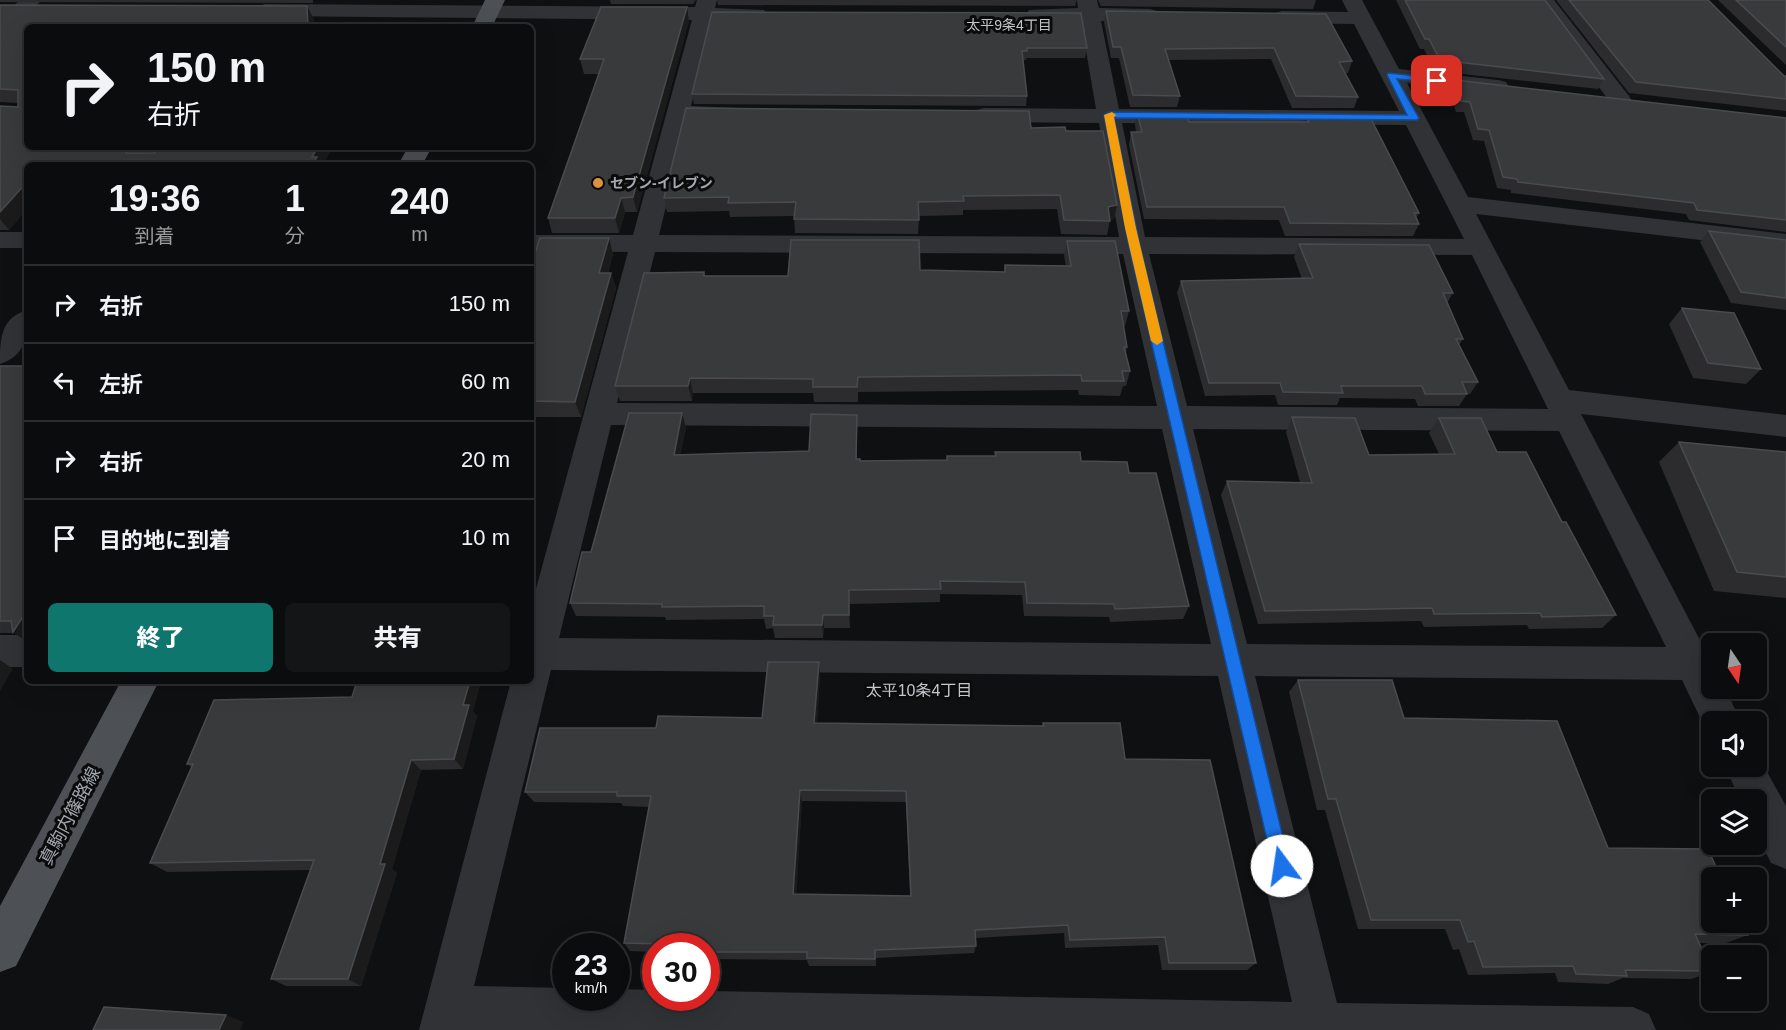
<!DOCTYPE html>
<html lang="ja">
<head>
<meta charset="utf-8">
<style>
	:root { --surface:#0b0c0d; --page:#141516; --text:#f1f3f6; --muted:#9a9b9d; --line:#2b2c2e; --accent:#0f766e }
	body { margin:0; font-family:Arial,"Noto Sans JP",sans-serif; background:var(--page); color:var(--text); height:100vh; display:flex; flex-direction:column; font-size:22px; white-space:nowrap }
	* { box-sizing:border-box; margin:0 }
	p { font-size:20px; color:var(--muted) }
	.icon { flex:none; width:33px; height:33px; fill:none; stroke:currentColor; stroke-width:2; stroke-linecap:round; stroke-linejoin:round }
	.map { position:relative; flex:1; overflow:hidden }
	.panel { position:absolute; left:24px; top:162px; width:510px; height:522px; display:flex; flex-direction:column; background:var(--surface); border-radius:9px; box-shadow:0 6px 24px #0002,0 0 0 2px var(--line) }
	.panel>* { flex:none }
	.top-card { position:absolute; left:24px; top:24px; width:510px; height:126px; border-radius:9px; box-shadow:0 6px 24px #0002,0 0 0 2px var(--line); background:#0b0c0d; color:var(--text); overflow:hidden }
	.needle { width:39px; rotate:167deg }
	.buttons { position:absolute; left:1701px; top:633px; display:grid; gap:12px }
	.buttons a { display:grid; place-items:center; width:66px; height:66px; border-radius:9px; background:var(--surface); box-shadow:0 6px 24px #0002,0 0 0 2px var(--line); font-size:30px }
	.speed { position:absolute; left:552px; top:933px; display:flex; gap:12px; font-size:30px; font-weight:700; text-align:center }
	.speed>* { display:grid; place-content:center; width:78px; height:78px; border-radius:50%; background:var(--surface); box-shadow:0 6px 24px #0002,0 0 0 2px var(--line); line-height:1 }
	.speed small { font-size:15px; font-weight:400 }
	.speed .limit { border:9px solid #d22; background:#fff; color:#111 }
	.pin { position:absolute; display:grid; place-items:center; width:51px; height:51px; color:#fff; margin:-26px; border-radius:12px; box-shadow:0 3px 9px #0006 }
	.me { position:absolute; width:66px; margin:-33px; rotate:346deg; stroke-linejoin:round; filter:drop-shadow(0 0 4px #0008) }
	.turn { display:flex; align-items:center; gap:21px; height:126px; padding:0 24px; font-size:27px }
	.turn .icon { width:78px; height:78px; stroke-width:2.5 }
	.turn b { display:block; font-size:42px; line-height:51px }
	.eta { display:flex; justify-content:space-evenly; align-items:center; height:102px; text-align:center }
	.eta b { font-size:36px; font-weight:800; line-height:42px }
	.cta { display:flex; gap:12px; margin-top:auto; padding:12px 24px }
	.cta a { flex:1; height:69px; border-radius:9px; background:var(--accent); color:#fff; font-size:24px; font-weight:800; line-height:69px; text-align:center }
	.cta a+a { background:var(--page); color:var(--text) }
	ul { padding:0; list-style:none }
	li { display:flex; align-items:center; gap:18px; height:78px; padding:0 24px; border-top:2px solid var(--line) }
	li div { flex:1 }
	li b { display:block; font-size:22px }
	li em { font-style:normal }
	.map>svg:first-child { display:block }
</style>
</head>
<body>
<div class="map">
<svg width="1786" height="1030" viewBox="0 0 1786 1030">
	<rect width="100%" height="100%" fill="#0f1011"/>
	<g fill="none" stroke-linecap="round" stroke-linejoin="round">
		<!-- street -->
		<path fill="#313235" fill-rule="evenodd" d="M 20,0 L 42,0 L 7,33 L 0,35 L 0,18 Z
			M 697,0 L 717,0 L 715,8 L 764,10 L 767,14 L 764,18 L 757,20 L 712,20 L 691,106 L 739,108 L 742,113 L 739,118 L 687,120 L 659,235 L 1119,237 L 1099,123 L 984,122 L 976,120 L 973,115 L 976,110 L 984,108 L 1096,109 L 1081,21 L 1036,20 L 1029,18 L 1026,14 L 1029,10 L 1078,8 L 1077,0 L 1097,0 L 1099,8 L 1150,9 L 1157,11 L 1160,15 L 1157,19 L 1150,21 L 1101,21 L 1119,109 L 1399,111 L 1354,24 L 1282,23 L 1275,21 L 1272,17 L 1275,13 L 1282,11 L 1348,12 L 1342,0 L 1362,0 L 1399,69 L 1498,80 L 1506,82 L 1509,87 L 1506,92 L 1498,94 L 1407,83 L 1468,197 L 1786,234 L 1786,250 L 1476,214 L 1569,390 L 1786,415 L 1786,437 L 1581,414 L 1712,663 L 1712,688 L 1725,688 L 1741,722 L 1712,722 L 1712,736 L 1708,734 L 1682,680 L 1255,676 L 1337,1003 L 1633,1007 L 1649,1014 L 1656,1030 L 419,1030 L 511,681 L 531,681 L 531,607 L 628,252 L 531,251 L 531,235 L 633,235 L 692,20 L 265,16 L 258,14 L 255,10 L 258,6 L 265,4 L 695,7 ZM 1122,123 L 1406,125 L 1464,239 L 1145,237 ZM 655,252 L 1123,254 L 1157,406 L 617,403 ZM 1149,254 L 1472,255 L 1548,409 L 1187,406 ZM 611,425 L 1162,429 L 1211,644 L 559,638 ZM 1193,429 L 1559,431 L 1666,647 L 1247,644 ZM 551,670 L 1218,676 L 1292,1002 L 706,991 L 706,998 L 656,998 L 656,990 L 616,989 L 616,998 L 566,998 L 566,988 L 474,986 Z
			M 1534,0 L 1554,0 L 1629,96 L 1632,101 L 1629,106 L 1621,108 L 1613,106 Z
			M 0,232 L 27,232 L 27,248 L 0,248 Z
			M 27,310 C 27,334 27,356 0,364 C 0,340 0,318 27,310 Z
			M 0,635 L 27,635 L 27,667 L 0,667 Z
			M 1756,752 L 1786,806 L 1786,869 L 1771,863 L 1756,833 L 1756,800 L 1740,800 L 1725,766 L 1756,766 Z"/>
		<!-- primary -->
		<path fill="#4d5054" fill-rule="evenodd" d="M 485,0 L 505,0 L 492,27 L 472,27 Z
			M 408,147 L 432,147 L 422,165 L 398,165 Z
			M 121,681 L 159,681 L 16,966 L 0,972 L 0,906 Z"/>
	</g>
	<!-- wall -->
	<path fill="#2c2c2e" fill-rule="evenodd" d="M 0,0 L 313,0 L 313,3 L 0,2 Z
		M 610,0 L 696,0 L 693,4 L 611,4 Z
		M 717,0 L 1077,0 L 1075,6 L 718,5 Z
		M 1098,0 L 1316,0 L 1313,9 L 1101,6 Z
		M 1396,0 L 1545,0 L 1604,79 L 1598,89 L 1435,71 L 1424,49 L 1420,49 Z
		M 1556,0 L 1708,0 L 1784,76 L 1786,76 L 1786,111 L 1629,93 Z
		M 1718,0 L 1786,0 L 1786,65 Z
		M 0,5 L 307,6 L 314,20 L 314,27 L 27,27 L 27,147 L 148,147 L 144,153 L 154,153 L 158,147 L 333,147 L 322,165 L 27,165 L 27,209 L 9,230 L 0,230 L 0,106 L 18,107 L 18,103 L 0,102 Z
		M 1106,11 L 1352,61 L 1348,73 L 1345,73 L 1358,97 L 1354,108 L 1292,108 L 1271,59 L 1169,60 L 1180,96 L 1177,107 L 1130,107 L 1119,58 L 1111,58 L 1104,22 Z
		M 712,12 L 1087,48 L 1085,58 L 1027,58 L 1026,60 L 1023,60 L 1027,96 L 1026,106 L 694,104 L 692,94 Z
		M 689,21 L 637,212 L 625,212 L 619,233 L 552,233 L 548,218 L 599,74 L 584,74 L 580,59 Z
		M 1455,80 L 1786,118 L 1786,232 L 1689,220 L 1686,214 L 1511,193 L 1511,190 L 1497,188 L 1484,141 L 1473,140 L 1464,112 L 1456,112 L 1450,90 Z
		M 1137,113 L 1189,122 L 1302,122 L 1305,114 L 1419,213 L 1416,218 L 1419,224 L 1413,236 L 1285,236 L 1279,220 L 1144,219 L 1129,145 L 1131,132 L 1136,132 L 1135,125 Z
		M 1031,128 L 1066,131 L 1117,205 L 1114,219 L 1110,220 L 1107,235 L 1061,234 L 1057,209 L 963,210 L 963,215 L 919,216 L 918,234 L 795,233 L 794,216 L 730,217 L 729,211 L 667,212 L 664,198 Z
		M 1709,231 L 1786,240 L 1786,310 L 1731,303 L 1700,242 Z
		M 1067,241 L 1129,311 L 1125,326 L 1123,326 L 1127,347 L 1126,353 L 1130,371 L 1126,386 L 1123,386 L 1120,396 L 1079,395 L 1078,390 L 858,392 L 858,402 L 814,402 L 813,393 L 693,393 L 692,401 L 620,401 L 615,386 L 704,272 L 705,276 L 788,276 L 920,270 L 1004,272 L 1005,265 L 1066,266 L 1064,256 Z
		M 1299,244 L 1453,293 L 1447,303 L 1463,339 L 1459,345 L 1478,382 L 1470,394 L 1467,394 L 1459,406 L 1418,406 L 1415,399 L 1340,398 L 1337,405 L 1278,405 L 1275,395 L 1205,396 L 1177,293 L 1181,281 L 1302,279 L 1294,257 Z
		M 613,254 L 608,273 L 611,273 L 616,288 L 581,417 L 531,417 L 531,265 Z
		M 1682,308 L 1761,369 L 1746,384 L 1693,378 L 1669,324 Z
		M 0,366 L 25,366 L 14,633 L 0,633 Z
		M 1292,417 L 1369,455 L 1439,454 L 1429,433 L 1439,418 L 1497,452 L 1562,522 L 1616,615 L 1602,628 L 1529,629 L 1527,625 L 1424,627 L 1421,621 L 1258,624 L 1221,495 L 1227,481 L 1300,482 L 1286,432 Z
		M 686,428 L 680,455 L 809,451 L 857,429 L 857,459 L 860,461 L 946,460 L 995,456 L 995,452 L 1081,461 L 1129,473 L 1189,606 L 1183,619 L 1110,622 L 1109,617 L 1024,616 L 1022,595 L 940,594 L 940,602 L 850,604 L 850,628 L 824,628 L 823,638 L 775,638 L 773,628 L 766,629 L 764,619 L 666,620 L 665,617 L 576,616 L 570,603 L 591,552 Z
		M 1679,442 L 1786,452 L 1786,598 L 1714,591 L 1659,462 Z
		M 819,662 L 820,675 L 817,723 L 1042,726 L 1043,723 L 1125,759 L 1256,963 L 1247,970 L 1162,970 L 1158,945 L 1065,948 L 1064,933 L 976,938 L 976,946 L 974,953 L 876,958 L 876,966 L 809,966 L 807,960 L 706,959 L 706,946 L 656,946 L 656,952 L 630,951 L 624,943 L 649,807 L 623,806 L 621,803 L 534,802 L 525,792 L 656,728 L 762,718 ZM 802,801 L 906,802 L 910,896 L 796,894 Z
		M 1298,680 L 1404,718 L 1608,848 L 1748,935 L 1726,943 L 1699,943 L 1712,972 L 1691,979 L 1623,978 L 1608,984 L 1558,982 L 1555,973 L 1468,975 L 1459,949 L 1453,950 L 1445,929 L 1358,929 L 1325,810 L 1317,810 L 1289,692 Z
		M 357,681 L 481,681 L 473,711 L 477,716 L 463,769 L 421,770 L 392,869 L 397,873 L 361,986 L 286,986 L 271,979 L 311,870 L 167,872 L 150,863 L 191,767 L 187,764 L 352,697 Z"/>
	<!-- shaded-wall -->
	<path fill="#1b1b1c" d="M 307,6 L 314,20 L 314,27 L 308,27 Z
		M 687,7 L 689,21 L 637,212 L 633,197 Z
		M 128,147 L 148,147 L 135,164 L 126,153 L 126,150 Z
		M 318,147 L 333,147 L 322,165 L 312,165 L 312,157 Z
		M 27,182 L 27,209 L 9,230 L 0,219 L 0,212 Z
		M 621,198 L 625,212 L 619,233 L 615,218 Z
		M 1117,205 L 1114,219 L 1105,221 L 1108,207 Z
		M 609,238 L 613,254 L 603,289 L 599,273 Z
		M 611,273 L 616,288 L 581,417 L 575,402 Z
		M 690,378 L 693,393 L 692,401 L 688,386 Z
		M 682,413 L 686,428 L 677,469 L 674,455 Z
		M 849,590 L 850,604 L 850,628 L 849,615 Z
		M 27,610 L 27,642 L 13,632 Z
		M 823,615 L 824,628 L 823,638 L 822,625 Z
		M 0,660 L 13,669 L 0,691 Z
		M 819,662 L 820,675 L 816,735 L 814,723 Z
		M 470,681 L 481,682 L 473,711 L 477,716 L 463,769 L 454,759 L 463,705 Z
		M 411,760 L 421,770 L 392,869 L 397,873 L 361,986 L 348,979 L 380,864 Z
		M 800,790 L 802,801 L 796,903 L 793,894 Z
		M 226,1015 L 244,1022 L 240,1030 L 219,1030 Z"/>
	<!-- building -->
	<path fill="#393a3c" stroke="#494b4e" stroke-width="1.5" fill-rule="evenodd" d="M 1405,0 L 1545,0 L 1604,79 L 1440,60 L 1429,39 L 1425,39 Z
		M 1569,0 L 1708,0 L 1784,76 L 1786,76 L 1786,99 L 1636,82 Z
		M 1736,0 L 1786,0 L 1786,47 Z
		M 0,5 L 307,6 L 308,27 L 27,27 L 27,147 L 128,147 L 126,150 L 126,153 L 154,153 L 158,147 L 318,147 L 312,157 L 317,157 L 312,165 L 27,165 L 27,182 L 0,212 L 0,106 L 18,107 L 18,90 L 0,89 Z
		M 601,7 L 687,7 L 633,197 L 621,198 L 615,218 L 548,218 L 604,59 L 580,59 Z
		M 1106,11 L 1326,14 L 1352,61 L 1339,62 L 1358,97 L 1296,96 L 1274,48 L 1165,49 L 1180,96 L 1133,95 L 1121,47 L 1113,47 Z
		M 712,12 L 1081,13 L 1087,48 L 1027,48 L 1027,51 L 1022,51 L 1027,96 L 692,94 Z
		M 1455,80 L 1786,118 L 1786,220 L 1697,210 L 1694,203 L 1518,182 L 1517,179 L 1503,177 L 1489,130 L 1478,129 L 1470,102 L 1461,101 Z
		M 686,108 L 1029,111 L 1031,128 L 1065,127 L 1066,131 L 1103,131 L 1117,205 L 1108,207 L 1110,221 L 1064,220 L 1060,195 L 963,196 L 964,201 L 918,202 L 919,220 L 794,219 L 796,202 L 728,203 L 729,197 L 664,198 Z
		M 1137,113 L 1186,113 L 1189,122 L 1309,122 L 1305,114 L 1369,115 L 1419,213 L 1414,213 L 1419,224 L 1290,223 L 1284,207 L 1147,207 L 1131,132 L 1142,132 Z
		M 1709,231 L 1786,240 L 1786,298 L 1741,292 Z
		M 540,238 L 609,238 L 599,273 L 611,273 L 575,402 L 531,401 L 531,265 Z
		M 791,240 L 919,240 L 920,270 L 1005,272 L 1005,265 L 1071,266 L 1067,241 L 1115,241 L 1129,311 L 1121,311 L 1127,347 L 1124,347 L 1130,371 L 1122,371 L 1124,381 L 1082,381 L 1081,375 L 858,377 L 857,387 L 813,387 L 813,379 L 690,378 L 688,386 L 615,386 L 644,273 L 704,272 L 704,276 L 788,276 Z
		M 1299,244 L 1429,245 L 1453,293 L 1443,293 L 1463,339 L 1456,339 L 1478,382 L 1462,382 L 1467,394 L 1425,394 L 1422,386 L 1341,386 L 1343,393 L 1283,392 L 1280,383 L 1209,383 L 1181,281 L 1313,278 Z
		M 1682,308 L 1734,313 L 1761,369 L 1708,363 Z
		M 27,364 L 27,610 L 13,632 L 11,621 L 0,621 L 0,366 L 25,366 Z
		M 629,413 L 682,413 L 674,455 L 809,451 L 811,414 L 857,415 L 856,459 L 860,459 L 860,461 L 947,460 L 947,456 L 996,456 L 995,452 L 1080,452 L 1081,461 L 1127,462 L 1129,473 L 1156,473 L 1189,606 L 1115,609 L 1114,604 L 1027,603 L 1025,582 L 940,581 L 941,589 L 849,590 L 849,615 L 823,615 L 822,625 L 773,625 L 774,616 L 764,616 L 764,606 L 662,607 L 662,604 L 570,603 L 582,552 L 591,552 Z
		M 1292,417 L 1355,418 L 1369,455 L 1455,454 L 1439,418 L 1481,418 L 1497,452 L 1526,452 L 1562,522 L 1566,522 L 1616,615 L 1542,617 L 1540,613 L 1434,614 L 1432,608 L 1265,611 L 1227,481 L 1312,483 Z
		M 1679,442 L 1786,452 L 1786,577 L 1737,572 Z
		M 768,662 L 819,662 L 814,723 L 1044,726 L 1043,723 L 1120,723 L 1125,759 L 1210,760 L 1256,963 L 1169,963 L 1165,937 L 1070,940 L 1068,925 L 975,930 L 976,946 L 875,950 L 875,959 L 807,958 L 807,952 L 706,952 L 706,946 L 702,946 L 702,945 L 624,943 L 651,796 L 617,796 L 617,792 L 525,792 L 540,728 L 656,728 L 658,716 L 762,718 ZM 800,790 L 906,791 L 911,896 L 793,894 Z
		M 1298,680 L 1392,680 L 1404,718 L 1557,721 L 1608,848 L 1708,849 L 1721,878 L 1712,878 L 1712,922 L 1743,922 L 1748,935 L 1695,934 L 1712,971 L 1625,970 L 1627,976 L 1576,974 L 1573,966 L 1483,967 L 1474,941 L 1468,942 L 1460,920 L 1371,920 L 1336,799 L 1328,799 Z
		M 357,681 L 470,681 L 463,705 L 469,705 L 454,759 L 411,760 L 380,864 L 385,864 L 348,979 L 271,979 L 314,860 L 150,863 L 193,764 L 187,764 L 214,700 L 352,697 Z
		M 104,1007 L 226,1015 L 219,1030 L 93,1030 Z"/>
	<!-- route -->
	<path fill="#1a73e8" stroke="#114b97" stroke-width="1.5" d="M 1388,73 L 1437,78 L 1441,81 L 1437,83 L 1397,79 L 1419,118 L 1417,120 L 1114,118 L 1140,246 L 1290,866 L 1288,872 L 1282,875 L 1276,872 L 1273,866 L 1129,246 L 1104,115 L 1109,112 L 1407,115 L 1387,75 Z"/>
	<!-- slow -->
	<path fill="#f59e0b" d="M 1112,112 L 1116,115 L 1114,117 L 1136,228 L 1163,341 L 1157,345 L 1151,341 L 1125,228 L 1104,115 Z"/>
	<!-- markers -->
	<circle fill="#dc913d" stroke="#0b0b0b" stroke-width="2" cx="598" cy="183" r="6"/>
	<g text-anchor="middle" stroke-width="6" stroke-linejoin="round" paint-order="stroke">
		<!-- far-neighbourhood labels -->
		<g font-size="14" fill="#c3c6cc" stroke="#0b0b0b">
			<text x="1009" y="30">太平9条4丁目</text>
		</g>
		<!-- far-poi labels -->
		<g font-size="14" font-weight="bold" fill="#a2a8b0" stroke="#0b0b0b" text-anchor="start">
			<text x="610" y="188">セブン-イレブン</text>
		</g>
		<!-- neighbourhood labels -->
		<g font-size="16" fill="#c3c6cc" stroke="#0b0b0b">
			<text x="919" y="696">太平10条4丁目</text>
		</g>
		<!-- near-street labels -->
		<g font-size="18" fill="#a2a8b0" stroke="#0b0b0b">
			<text transform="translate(70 816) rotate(-62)" y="6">真駒内篠路線</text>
		</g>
	</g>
</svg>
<div class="buttons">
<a><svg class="needle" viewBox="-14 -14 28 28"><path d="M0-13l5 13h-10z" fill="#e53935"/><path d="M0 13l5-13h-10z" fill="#9a9b9d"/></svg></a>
<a><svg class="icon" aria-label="sound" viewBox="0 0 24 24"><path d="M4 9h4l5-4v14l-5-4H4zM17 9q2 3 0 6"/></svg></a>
<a><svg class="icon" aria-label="layers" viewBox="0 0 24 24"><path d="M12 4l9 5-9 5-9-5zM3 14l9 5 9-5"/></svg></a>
<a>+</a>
<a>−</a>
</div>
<div class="speed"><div>23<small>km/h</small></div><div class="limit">30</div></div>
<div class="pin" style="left:1437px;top:81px;background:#d93025"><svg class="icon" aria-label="arrive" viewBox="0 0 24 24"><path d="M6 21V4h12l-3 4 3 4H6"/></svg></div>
<svg class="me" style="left:1282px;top:866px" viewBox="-20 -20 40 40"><circle r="19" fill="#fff"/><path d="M0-13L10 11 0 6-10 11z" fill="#1a73e8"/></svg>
<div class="top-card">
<div class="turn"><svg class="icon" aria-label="right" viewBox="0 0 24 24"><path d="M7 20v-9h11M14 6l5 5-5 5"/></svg><div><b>150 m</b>右折</div></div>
</div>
<section class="panel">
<div class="eta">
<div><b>19:36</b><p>到着</p></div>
<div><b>1</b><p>分</p></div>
<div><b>240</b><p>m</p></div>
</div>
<ul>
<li><svg class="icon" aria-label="right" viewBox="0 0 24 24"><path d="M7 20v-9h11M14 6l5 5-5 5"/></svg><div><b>右折</b></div><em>150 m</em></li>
<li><svg class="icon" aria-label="left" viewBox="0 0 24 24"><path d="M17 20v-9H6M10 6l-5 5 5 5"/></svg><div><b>左折</b></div><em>60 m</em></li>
<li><svg class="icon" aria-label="right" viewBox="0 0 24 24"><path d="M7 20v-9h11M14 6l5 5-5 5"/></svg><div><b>右折</b></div><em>20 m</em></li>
<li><svg class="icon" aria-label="arrive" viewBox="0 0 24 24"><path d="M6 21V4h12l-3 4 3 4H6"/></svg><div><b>目的地に到着</b></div><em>10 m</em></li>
</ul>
<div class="cta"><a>終了</a><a>共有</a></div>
</section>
</div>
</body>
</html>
